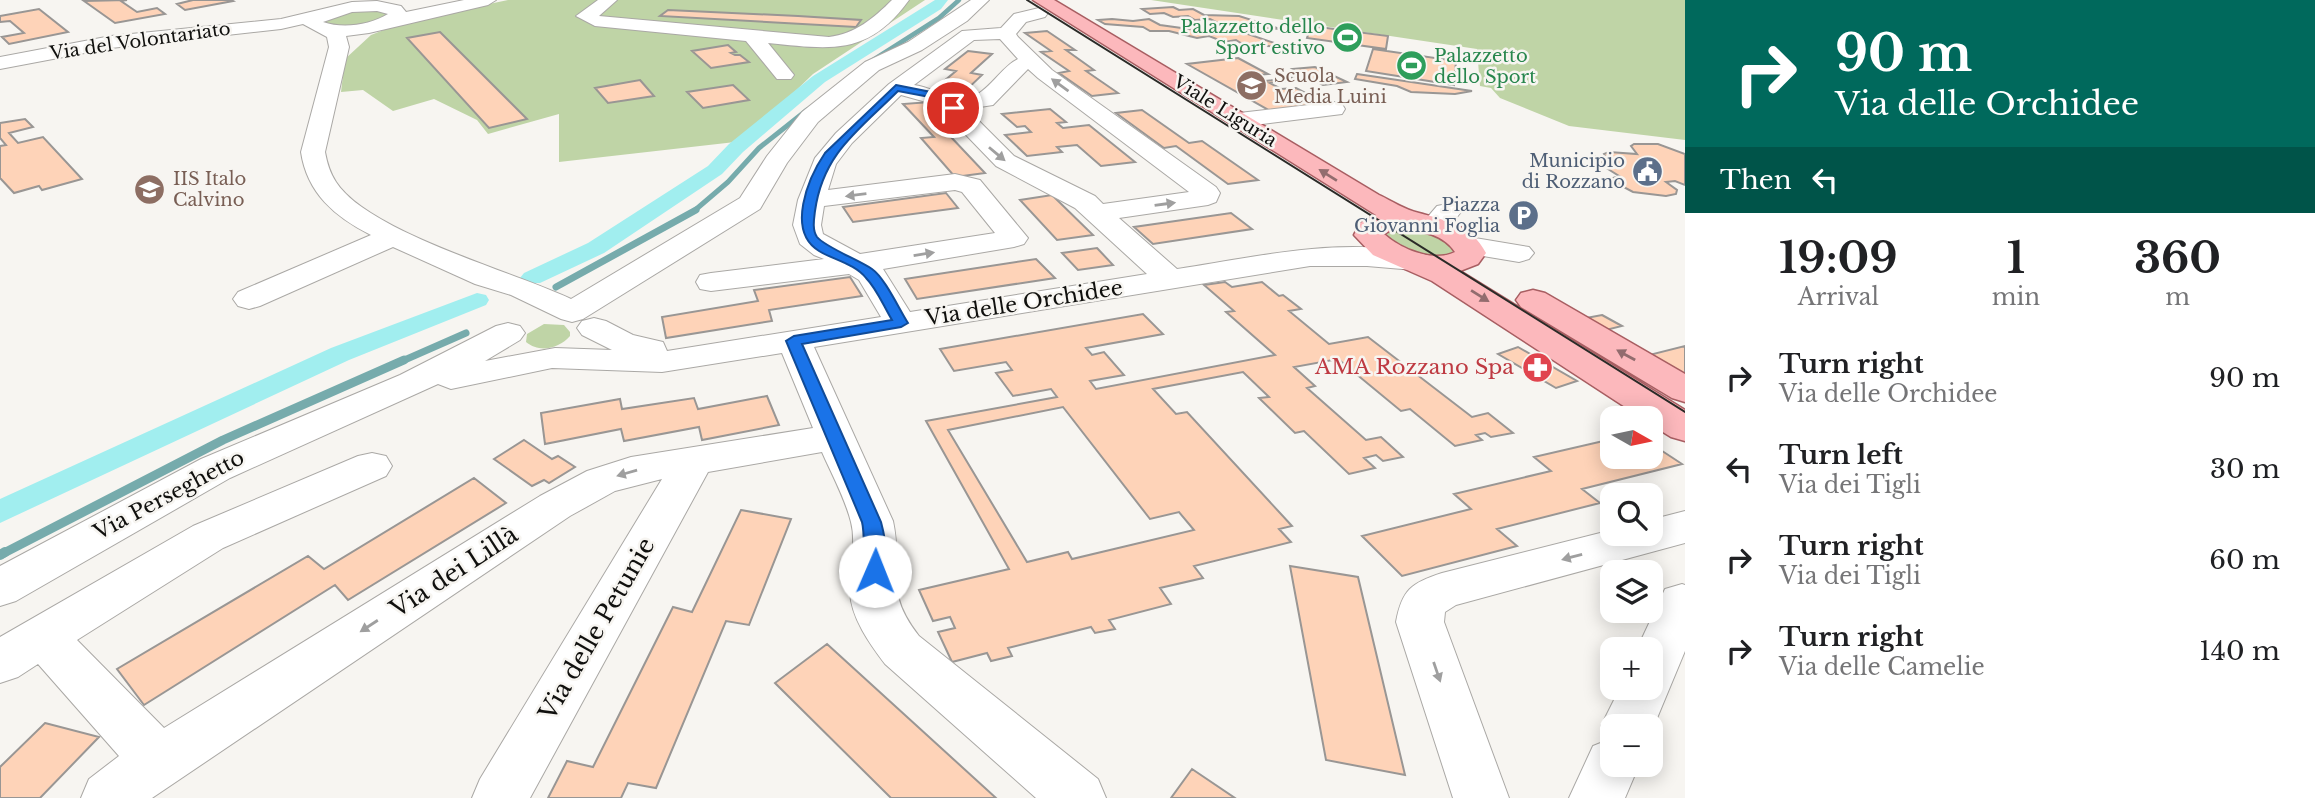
<!DOCTYPE html>
<html lang="en">
<head>
<meta charset="utf-8">
<style>
	:root { --surface:#fff; --page:#f6f6f6; --text:#202124; --muted:#757577 }
	body { margin:0; font-family:"Libre Baskerville",serif; background:var(--page); color:var(--text); height:100vh; display:flex; flex-direction:column; font-size:26px; white-space:nowrap }
	* { box-sizing:border-box; margin:0 }
	p { font-size:23px; color:var(--muted) }
	.icon { flex:none; width:38px; height:38px; fill:none; stroke:currentColor; stroke-width:2; stroke-linecap:round; stroke-linejoin:round }
	.map { position:relative; flex:1; overflow:hidden }
	.side { display:flex; flex-direction:column; background:var(--surface); width:630px }
	.side>* { flex:none }
	.top-card { background:#00695c; color:#fff; overflow:hidden }
	.needle { width:46px; rotate:99deg }
	.fabs { position:absolute; left:1600px; top:406px; display:grid; gap:14px }
	.fabs a { display:grid; place-items:center; width:63px; height:63px; border-radius:14px; background:var(--surface); box-shadow:0 4px 18px #0003; font-size:35px }
	.pin { position:absolute; display:grid; place-items:center; width:60px; height:60px; color:#fff; margin:-30px; border:4px solid #fff; border-radius:50%; box-shadow:0 2px 7px #0007 }
	.me { position:absolute; width:77px; margin:-38px; rotate:1deg; stroke-linejoin:round; filter:drop-shadow(0 0 5px #0008) }
	.turn { display:flex; align-items:center; gap:24px; height:147px; padding:0 35px; font-size:32px }
	.turn .icon { width:91px; height:91px; stroke-width:2.5 }
	.turn b { display:block; font-size:49px; line-height:60px }
	.then { display:flex; align-items:center; height:66px; padding:0 35px; background:#0003; gap:14px; font-size:26px }
	.eta { display:flex; justify-content:space-evenly; align-items:center; height:119px; text-align:center }
	.eta b { font-size:42px; font-weight:700; line-height:49px }
	ul { padding:0; list-style:none }
	li { display:flex; align-items:center; gap:21px; height:91px; padding:0 35px }
	li div { flex:1 }
	li b { display:block; font-size:26px }
	li em { font-style:normal }
	main { display:flex; flex:1; min-height:0 }
	.map>svg:first-child { display:block }
</style>
</head>
<body>
<main>
<div class="map">
<svg width="1685" height="798" viewBox="0 0 1685 798">
	<rect width="100%" height="100%" fill="#f7f5f1"/>
	<!-- green -->
	<path fill="#bfd4a6" d="M 508,0 L 925,0 L 813,74 L 744,141 L 559,162 L 559,114 L 488,134 L 477,120 L 434,99 L 393,111 L 363,90 L 341,92 L 345,59 L 371,35 L 404,22 Z
		M 1151,0 L 1685,0 L 1685,140 L 1569,126 L 1500,98 L 1491,88 L 1480,86 L 1477,49 Z
		M 349,10 L 389,12 L 388,18 L 353,27 L 324,26 L 320,20 Z
		M 1390,229 L 1430,230 L 1455,248 C 1440,271 1401,248 1385,237 Z
		M 544,324 L 564,325 L 570,332 L 570,336 C 559,349 539,353 526,342 L 527,334 Z"/>
	<g fill="none" stroke-linecap="round" stroke-linejoin="round">
		<!-- stream-far4 -->
		<path stroke="#76abac" stroke-width="4.5" d="M 873,60 L 939,18 L 959,0"/>
		<!-- stream-far3 -->
		<path stroke="#76abac" stroke-width="5" d="M 694,211 L 728,182 L 759,148 L 807,110"/>
		<!-- stream-far2 -->
		<path stroke="#76abac" stroke-width="7" d="M 556,287 L 696,210
			M 400,362 L 466,333"/>
		<!-- stream-far1 -->
		<path stroke="#76abac" stroke-width="9" d="M 2,554 L 223,440 L 404,360"/>
		<!-- stream -->
		<path stroke="#76abac" stroke-width="10" d="M 0,555 L 5,552"/>
		<!-- canal -->
		<path fill="#a1eeef" fill-rule="evenodd" d="M 935,0 L 948,0 L 941,9 L 825,82 L 743,152 L 722,174 L 604,253 L 540,283 L 524,283 L 520,278 L 524,273 L 588,243 L 708,166 L 729,144 L 813,76 Z
			M 477,293 L 486,295 L 489,300 L 486,305 L 349,360 L 0,523 L 0,499 L 331,348 Z"/>
	</g>
	<!-- building -->
	<path fill="#fed3b8" stroke="#999694" stroke-width="2" fill-rule="evenodd" d="M 127,0 L 121,1 L 137,12 L 157,8 L 165,14 L 115,23 L 84,1 Z
		M 193,0 L 231,0 L 233,1 L 185,10 L 177,4 Z
		M 1173,7 L 1179,10 L 1193,9 L 1204,15 L 1239,16 L 1280,29 L 1241,26 L 1232,22 L 1218,23 L 1210,19 L 1195,20 L 1188,16 L 1173,17 L 1164,13 L 1150,14 L 1142,9 Z
		M 39,9 L 68,32 L 9,44 L 2,37 L 24,33 L 10,21 L 0,22 L 0,16 Z
		M 668,10 L 798,16 L 861,20 L 856,27 L 660,16 Z
		M 1112,19 L 1133,21 L 1149,19 L 1160,25 L 1225,34 L 1242,32 L 1286,47 L 1244,45 L 1236,40 L 1224,42 L 1209,36 L 1197,38 L 1169,31 L 1150,31 L 1143,27 L 1105,24 L 1098,20 Z
		M 1311,26 L 1388,36 L 1386,49 L 1307,38 Z
		M 1047,31 L 1075,50 L 1066,50 L 1094,70 L 1086,71 L 1118,93 L 1092,96 L 1059,73 L 1069,71 L 1041,52 L 1051,51 L 1025,33 Z
		M 440,32 L 527,119 L 489,128 L 407,38 Z
		M 728,45 L 736,52 L 731,53 L 735,55 L 740,55 L 749,62 L 711,68 L 692,51 Z
		M 1373,49 L 1456,61 L 1454,85 L 1366,71 Z
		M 968,51 L 992,54 L 971,73 L 982,75 L 960,96 L 932,91 L 956,71 L 945,69 Z
		M 1238,58 L 1268,74 L 1255,75 L 1265,81 L 1306,76 L 1293,69 L 1315,67 L 1347,82 L 1323,85 L 1310,78 L 1270,83 L 1281,89 L 1296,88 L 1329,105 L 1272,112 L 1187,64 Z
		M 1357,74 L 1472,91 L 1455,94 L 1411,92 L 1397,86 L 1355,79 Z
		M 640,80 L 654,96 L 608,103 L 595,88 Z
		M 733,85 L 749,100 L 703,108 L 687,92 Z
		M 930,102 L 962,135 L 950,136 L 985,173 L 955,177 L 921,138 L 934,137 L 903,104 Z
		M 1050,109 L 1066,122 L 1057,123 L 1063,128 L 1089,125 L 1135,162 L 1101,166 L 1077,145 L 1057,147 L 1062,152 L 1027,156 L 1005,135 L 1031,132 L 1025,126 L 1017,127 L 1002,114 Z
		M 1142,110 L 1189,143 L 1202,141 L 1258,180 L 1228,184 L 1176,146 L 1164,148 L 1116,113 Z
		M 25,119 L 33,127 L 9,133 L 18,143 L 43,137 L 82,179 L 42,190 L 39,186 L 14,193 L 0,178 L 0,146 L 6,145 L 0,138 L 0,123 Z
		M 1634,144 L 1658,144 L 1685,154 L 1685,185 L 1675,181 L 1666,182 L 1677,190 L 1676,194 L 1666,196 L 1633,192 L 1616,183 L 1613,178 L 1619,176 L 1608,169 L 1611,167 L 1589,156 L 1605,156 L 1604,154 L 1609,152 L 1637,154 L 1631,146 Z
		M 946,193 L 958,208 L 853,222 L 843,207 Z
		M 1052,195 L 1093,235 L 1057,240 L 1020,200 Z
		M 1231,213 L 1252,229 L 1153,244 L 1134,227 Z
		M 1097,248 L 1113,265 L 1078,270 L 1062,253 Z
		M 1036,259 L 1055,278 L 917,299 L 905,279 Z
		M 850,277 L 862,296 L 769,310 L 772,321 L 666,338 L 662,317 L 758,301 L 754,290 Z
		M 1225,282 L 1232,287 L 1262,282 L 1279,296 L 1283,295 L 1301,309 L 1289,311 L 1329,344 L 1368,337 L 1472,417 L 1488,413 L 1513,433 L 1491,437 L 1485,433 L 1476,435 L 1482,440 L 1455,446 L 1410,409 L 1401,411 L 1338,359 L 1294,367 L 1315,386 L 1307,388 L 1366,440 L 1381,437 L 1403,457 L 1383,461 L 1376,455 L 1364,458 L 1375,468 L 1349,474 L 1304,431 L 1295,433 L 1259,398 L 1269,397 L 1243,372 L 1153,389 L 1176,414 L 1187,412 L 1292,526 L 1279,529 L 1291,542 L 1194,566 L 1203,578 L 1160,588 L 1171,604 L 1109,620 L 1115,629 L 1095,633 L 1091,627 L 1008,648 L 1012,656 L 991,661 L 987,653 L 952,662 L 938,632 L 955,628 L 950,617 L 933,621 L 919,590 L 1009,569 L 926,421 L 1057,397 L 1051,389 L 1013,396 L 996,373 L 1012,370 L 1006,362 L 954,371 L 940,349 L 1143,314 L 1163,334 L 1086,348 L 1092,355 L 1104,352 L 1124,375 L 1090,381 L 1096,389 L 1275,355 L 1226,312 L 1234,311 L 1204,285 ZM 1063,407 L 1150,519 L 1179,512 L 1194,530 L 1072,559 L 1068,552 L 1027,562 L 948,430 Z
		M 1602,315 L 1622,326 L 1606,330 L 1586,318 Z
		M 1685,346 L 1685,376 L 1649,355 Z
		M 1518,347 L 1577,381 L 1556,388 L 1498,354 Z
		M 767,396 L 779,425 L 702,440 L 699,427 L 624,441 L 621,429 L 545,444 L 541,413 L 620,399 L 622,409 L 694,398 L 698,409 Z
		M 1612,439 L 1612,457 L 1650,457 L 1650,443 L 1682,464 L 1582,489 L 1600,503 L 1497,529 L 1517,546 L 1402,576 L 1362,536 L 1471,509 L 1454,494 L 1551,471 L 1534,457 Z
		M 524,440 L 552,459 L 558,456 L 575,467 L 549,483 L 544,480 L 532,486 L 494,459 Z
		M 474,478 L 506,503 L 348,600 L 335,585 L 144,705 L 117,669 L 308,556 L 324,569 Z
		M 741,510 L 791,519 L 749,625 L 726,621 L 656,788 L 628,783 L 621,798 L 548,798 L 567,761 L 593,767 L 673,607 L 692,612 Z
		M 1290,566 L 1358,577 L 1405,775 L 1326,760 Z
		M 827,644 L 996,798 L 891,798 L 775,683 Z
		M 45,723 L 99,737 L 40,798 L 0,798 L 0,767 Z
		M 1192,769 L 1235,798 L 1171,798 Z"/>
	<g fill="none" stroke-linecap="round" stroke-linejoin="round">
		<defs>
			<path id="minor" d="M 464,0 L 496,0 L 488,5 L 369,33 L 346,36 L 349,47 L 325,152 C 327,163 330,173 336,182 C 368,232 514,272 571,299 L 740,198 L 767,156 L 802,112 L 865,62 L 908,42 L 971,0 L 989,0 L 967,21 L 922,50 L 879,70 L 818,122 L 787,163 L 760,209 L 583,319 L 572,322 L 561,319 L 511,295 L 475,284 L 393,247 L 260,306 L 249,309 L 238,306 L 233,299 L 238,292 L 371,235 C 335,217 307,193 301,152 L 329,47 L 327,37 L 303,24 L 281,29 L 111,48 L 0,69 L 0,57 L 111,36 L 281,19 L 352,2 L 377,1 L 401,6 L 406,12 ZM 377,11 L 388,14 C 370,25 343,29 323,22 L 352,12 Z
				M 598,0 L 617,0 L 599,16 L 829,37 C 855,34 874,18 892,0 L 909,0 C 868,57 830,49 768,43 L 794,75 L 791,79 L 777,79 L 746,41 L 595,26 L 576,16 Z
				M 1039,8 L 1048,13 L 1045,17 L 1026,22 L 1016,34 L 1018,37 L 1052,70 L 1216,187 L 1220,193 L 1216,202 L 1208,205 L 1119,218 L 1177,269 C 1257,257 1344,235 1425,255 L 1429,261 L 1425,267 L 1414,270 L 1367,266 L 1310,266 L 814,347 L 893,521 C 904,572 882,589 919,636 L 1098,779 L 1106,798 L 1036,798 L 885,664 C 870,644 851,618 850,592 C 848,569 857,545 851,522 C 845,498 832,475 822,452 L 708,472 L 530,798 L 472,798 L 480,779 L 662,479 L 615,491 L 570,516 L 152,798 L 81,798 L 89,779 L 119,756 L 38,664 L 18,677 L 0,683 L 0,637 L 193,526 L 358,456 L 372,453 L 386,456 L 392,466 L 386,476 L 223,548 L 77,640 L 164,728 L 540,496 L 587,471 L 631,457 L 813,428 L 782,353 L 662,372 L 552,368 L 451,389 L 438,384 L 230,478 L 16,601 L 0,606 L 0,566 L 201,459 L 400,375 L 496,326 L 508,323 L 520,326 L 525,333 L 520,340 L 485,361 L 555,348 L 612,350 L 582,335 L 577,328 L 582,321 L 594,318 L 606,321 L 633,335 L 663,342 L 667,351 L 881,317 L 859,280 L 849,274 L 711,291 L 700,289 L 696,282 L 700,275 L 711,273 L 824,259 L 814,255 L 800,244 L 793,225 L 798,200 L 815,158 L 836,133 L 889,84 L 962,31 L 1001,28 L 1014,14 ZM 1000,39 L 1018,59 C 997,69 984,104 956,98 C 942,95 929,87 914,85 L 974,40 ZM 1028,69 L 1038,78 L 1189,192 L 1103,204 L 1095,196 L 1014,156 L 967,109 L 993,105 ZM 901,95 L 937,105 L 996,166 L 1075,208 L 1147,274 L 910,312 L 883,269 L 1014,247 L 1024,244 L 1028,238 L 980,180 L 955,174 L 828,190 L 836,164 L 852,143 ZM 955,190 L 962,192 L 995,233 L 860,254 L 823,234 L 821,225 L 824,206 Z
				M 1334,102 L 1342,104 L 1345,109 L 1342,114 L 1239,127 L 1231,125 L 1228,120 L 1231,115 L 1239,113 Z
				M 1447,204 L 1457,206 L 1461,212 L 1453,222 L 1449,233 L 1439,235 L 1429,233 L 1425,227 L 1425,220 L 1437,206 Z
				M 1469,237 L 1529,247 L 1534,253 L 1529,259 L 1519,262 L 1459,252 L 1454,246 L 1459,240 Z
				M 1685,511 L 1685,543 L 1456,605 L 1445,612 L 1444,622 L 1509,798 L 1453,798 L 1396,622 C 1402,590 1411,583 1442,573 L 1612,530 L 1612,534 L 1650,534 L 1650,520 Z
				M 1682,584 L 1685,585 L 1685,651 L 1650,735 L 1650,726 L 1612,726 L 1612,765 L 1639,765 L 1625,798 L 1569,798 L 1593,746 L 1608,740 L 1601,726 L 1620,688 L 1650,688 L 1650,649 L 1637,649 L 1665,589 Z"/>
			<path id="major" d="M 1033,0 L 1054,0 L 1379,195 C 1392,201 1405,210 1419,213 C 1448,221 1471,225 1486,253 L 1478,264 L 1460,271 L 1685,410 L 1685,441 L 1671,437 L 1650,424 L 1650,418 L 1642,418 L 1432,281 L 1373,255 L 1354,235 L 1360,223 L 1376,215 ZM 1393,229 C 1415,229 1442,232 1455,252 C 1433,263 1401,249 1384,234 Z
				M 1533,290 L 1545,293 L 1685,374 L 1685,402 L 1672,398 L 1521,307 L 1516,300 L 1521,293 Z"/>
		</defs>
		<!-- minor casing -->
		<use href="#minor" stroke="#aaa8a5" stroke-width="2"/>
		<!-- major casing -->
		<use href="#major" stroke="#a85e62" stroke-width="3"/>
		<!-- minor -->
		<use href="#minor" fill="#fff" fill-rule="evenodd"/>
		<!-- major -->
		<use href="#major" fill="#fcb8bc" fill-rule="evenodd"/>
		<!-- tram -->
		<path stroke="#2a2a27" stroke-width="2" d="M 1027,0 L 1685,412"/>
	</g>
	<!-- one-way arrows -->
	<defs><path id="oneway-solid" d="M-6-.8H1V-3.2L6.5 0L1 3.2V.8H-6Z" transform="scale(1.75)"/></defs>
	<g fill="#9f9f9f">
		<use href="#oneway-solid" transform="translate(1060 85) rotate(-144)"/>
		<use href="#oneway-solid" transform="translate(997 154) rotate(40)"/>
		<use href="#oneway-solid" transform="translate(856 195) rotate(173)"/>
		<use href="#oneway-solid" transform="translate(1165 204) rotate(-8)"/>
		<use href="#oneway-solid" transform="translate(924 254) rotate(-9)"/>
		<use href="#oneway-solid" transform="translate(627 473) rotate(164)"/>
		<use href="#oneway-solid" transform="translate(1572 557) rotate(165)"/>
		<use href="#oneway-solid" transform="translate(369 626) rotate(147)"/>
		<use href="#oneway-solid" transform="translate(1437 672) rotate(71)"/>
	</g>
	<g fill="#926c6e">
		<use href="#oneway-solid" transform="translate(1328 175) rotate(-148)"/>
		<use href="#oneway-solid" transform="translate(1480 296) rotate(32)"/>
		<use href="#oneway-solid" transform="translate(1626 355) rotate(-151)"/>
	</g>
	<!-- route -->
	<path fill="#1a73e8" stroke="#114b97" stroke-width="2" d="M 896,85 L 941,94 L 958,108 L 950,111 L 935,98 L 898,91 C 859,130 823,153 815,211 C 814,219 812,230 817,237 C 825,247 859,260 872,269 C 885,278 899,309 908,323 L 901,327 L 802,344 L 881,522 C 885,537 889,561 882,576 L 875,579 L 868,576 C 861,564 866,538 862,522 L 786,341 L 794,336 L 892,320 C 884,307 877,289 866,278 C 855,264 834,260 819,251 C 786,231 808,178 825,153 Z"/>
	<!-- icons -->
	<defs>
		<symbol id="stadium-disc" viewBox="-11 -11 22 22"><circle r="9.5" fill="#2e9e5b" stroke="#f7f5f1"/><path d="M0-5a6.5 5 0 1 0 0 10a6.5 5 0 1 0 0-10ZM-3.5-1.8h7v3.6h-7Z" fill="#fff"/></symbol>
		<symbol id="school-disc" viewBox="-11 -11 22 22"><circle r="9.5" fill="#8d6e63" stroke="#f7f5f1"/><path d="M0-5L7-2L0 1L-7-2ZM-4 1L0 2.5L4 1V4Q0 6-4 4Z" fill="#fff"/></symbol>
		<symbol id="civic-disc" viewBox="-11 -11 22 22"><circle r="9.5" fill="#5c6f8a" stroke="#f7f5f1"/><path d="M-.6-6.5H3V-4.5H.6V-3L4-1V1h2V6H-6V1h2V-1L-.6-3ZM-1.2 2.5V6h2.4V2.5Z" fill="#fff"/></symbol>
		<symbol id="parking-disc" viewBox="-11 -11 22 22"><circle r="9.5" fill="#5c6f8a" stroke="#f7f5f1"/><path d="M-3.5-5.5H1a3.5 3.5 0 0 1 0 7H-1V5.5H-3.5ZM-1-3.4V-.6H.8a1.4 1.4 0 0 0 0-2.8Z" fill="#fff"/></symbol>
		<symbol id="pharmacy-disc" viewBox="-11 -11 22 22"><circle r="9.5" fill="#e0444e" stroke="#f7f5f1"/><path d="M-2-6h4v4h4v4h-4v4h-4v-4h-4v-4h4Z" fill="#fff"/></symbol>
	</defs>
	<g fill-rule="evenodd">
		<use href="#stadium-disc" x="1330" y="20" width="35" height="35"/>
		<use href="#stadium-disc" x="1394" y="48" width="35" height="35"/>
		<use href="#school-disc" x="1234" y="68" width="35" height="35"/>
		<use href="#civic-disc" x="1630" y="154" width="35" height="35"/>
		<use href="#school-disc" x="132" y="172" width="35" height="35"/>
		<use href="#parking-disc" x="1506" y="198" width="35" height="35"/>
		<use href="#pharmacy-disc" x="1520" y="350" width="35" height="35"/>
	</g>
	<g text-anchor="middle" stroke-width="5" stroke-linejoin="round" paint-order="stroke">
		<!-- far-leisure labels -->
		<g font-size="18" fill="#27864d" stroke="#f7f5f1" text-anchor="end">
			<text x="1325" y="33">Palazzetto dello<tspan x="1325" dy="21">Sport estivo</tspan></text>
			<text x="1434" y="62" text-anchor="start">Palazzetto<tspan x="1434" dy="21">dello Sport</tspan></text>
		</g>
		<!-- far-street labels -->
		<g font-size="18" fill="#10100e" stroke="#f7f5f1">
			<text transform="translate(140 41) rotate(-8)" y="6">Via del Volontariato</text>
			<text transform="translate(1225 111) rotate(32)" y="6">Viale Liguria</text>
		</g>
		<!-- far-education labels -->
		<g font-size="18" fill="#785e54" stroke="#f7f5f1" text-anchor="start">
			<text x="1274" y="82">Scuola<tspan x="1274" dy="21">Media Luini</tspan></text>
			<text x="173" y="185">IIS Italo<tspan x="173" dy="21">Calvino</tspan></text>
		</g>
		<!-- far-service labels -->
		<g font-size="18" fill="#4e5e75" stroke="#f7f5f1" text-anchor="end">
			<text x="1625" y="167">Municipio<tspan x="1625" dy="21">di Rozzano</tspan></text>
			<text x="1500" y="211">Piazza<tspan x="1500" dy="21">Giovanni Foglia</tspan></text>
		</g>
		<!-- street labels -->
		<g font-size="21" fill="#10100e" stroke="#f7f5f1">
			<text transform="translate(1024 303) rotate(-9)" y="7">Via delle Orchidee</text>
			<text transform="translate(169 495) rotate(-28)" y="7">Via Perseghetto</text>
		</g>
		<!-- health labels -->
		<g font-size="21" fill="#be3a42" stroke="#f7f5f1" text-anchor="end">
			<text x="1514" y="374">AMA Rozzano Spa</text>
		</g>
		<!-- near-street labels -->
		<g font-size="24" fill="#10100e" stroke="#f7f5f1">
			<text transform="translate(454 572) rotate(-33)" y="8">Via dei Lillà</text>
			<text transform="translate(597 629) rotate(-60)" y="8">Via delle Petunie</text>
		</g>
	</g>
</svg>
<div class="fabs">
<a><svg class="needle" viewBox="-14 -14 28 28"><path d="M0-13l5 13h-10z" fill="#e53935"/><path d="M0 13l5-13h-10z" fill="#757577"/></svg></a>
<a><svg class="icon" aria-label="search" viewBox="0 0 24 24"><circle cx="10" cy="10" r="6"/><path d="M15 15l6 6"/></svg></a>
<a><svg class="icon" aria-label="layers" viewBox="0 0 24 24"><path d="M12 4l9 5-9 5-9-5zM3 14l9 5 9-5"/></svg></a>
<a>+</a>
<a>−</a>
</div>
<div class="pin" style="left:953px;top:108px;background:#d93025"><svg class="icon" aria-label="arrive" viewBox="0 0 24 24"><path d="M6 21V4h12l-3 4 3 4H6"/></svg></div>
<svg class="me" style="left:875px;top:571px" viewBox="-20 -20 40 40"><circle r="19" fill="#fff"/><path d="M0-13L10 11 0 6-10 11z" fill="#1a73e8"/></svg>
</div>
<section class="side">
<div class="top-card">
<div class="turn"><svg class="icon" aria-label="right" viewBox="0 0 24 24"><path d="M7 20v-9h11M14 6l5 5-5 5"/></svg><div><b>90 m</b>Via delle Orchidee</div></div>
<div class="then">Then<svg class="icon" aria-label="left" viewBox="0 0 24 24"><path d="M17 20v-9H6M10 6l-5 5 5 5"/></svg></div>
</div>
<div class="eta">
<div><b>19:09</b><p>Arrival</p></div>
<div><b>1</b><p>min</p></div>
<div><b>360</b><p>m</p></div>
</div>
<ul>
<li><svg class="icon" aria-label="right" viewBox="0 0 24 24"><path d="M7 20v-9h11M14 6l5 5-5 5"/></svg><div><b>Turn right</b><p>Via delle Orchidee</p></div><em>90 m</em></li>
<li><svg class="icon" aria-label="left" viewBox="0 0 24 24"><path d="M17 20v-9H6M10 6l-5 5 5 5"/></svg><div><b>Turn left</b><p>Via dei Tigli</p></div><em>30 m</em></li>
<li><svg class="icon" aria-label="right" viewBox="0 0 24 24"><path d="M7 20v-9h11M14 6l5 5-5 5"/></svg><div><b>Turn right</b><p>Via dei Tigli</p></div><em>60 m</em></li>
<li><svg class="icon" aria-label="right" viewBox="0 0 24 24"><path d="M7 20v-9h11M14 6l5 5-5 5"/></svg><div><b>Turn right</b><p>Via delle Camelie</p></div><em>140 m</em></li>
</ul>
</section>
</main>
</body>
</html>
